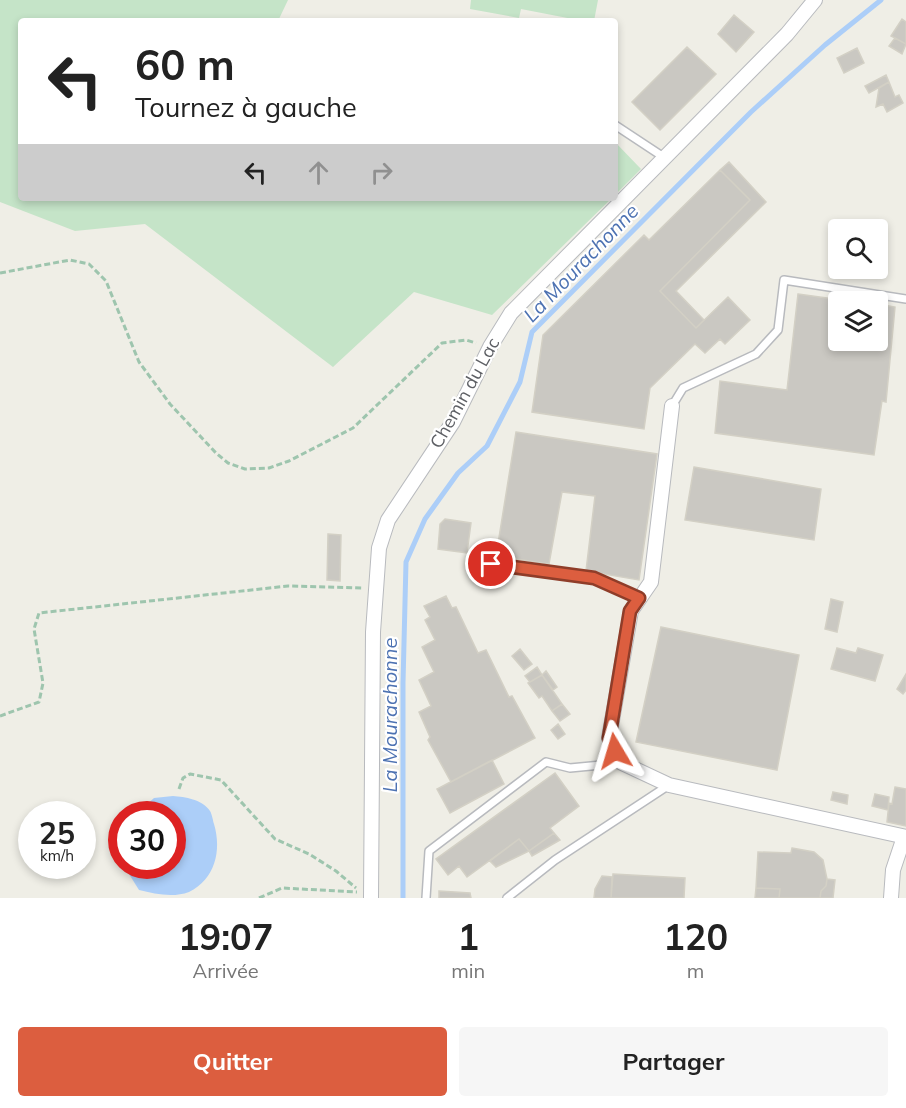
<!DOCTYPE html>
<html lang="fr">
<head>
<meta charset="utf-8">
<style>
	:root { --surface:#fff; --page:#f6f6f6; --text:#222; --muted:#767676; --accent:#dc5e3f }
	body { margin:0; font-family:Mulish,sans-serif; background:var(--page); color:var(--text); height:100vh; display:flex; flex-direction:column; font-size:22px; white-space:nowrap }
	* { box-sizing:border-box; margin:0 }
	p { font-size:20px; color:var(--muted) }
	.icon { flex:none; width:33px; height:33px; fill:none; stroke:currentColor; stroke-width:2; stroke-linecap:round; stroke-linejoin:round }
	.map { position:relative; height:898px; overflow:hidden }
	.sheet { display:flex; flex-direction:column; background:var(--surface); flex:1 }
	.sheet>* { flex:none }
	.top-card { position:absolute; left:18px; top:18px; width:600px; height:183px; border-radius:6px; box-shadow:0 3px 9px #0003; background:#fff; color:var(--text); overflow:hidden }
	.tools { position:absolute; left:828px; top:219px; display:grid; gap:12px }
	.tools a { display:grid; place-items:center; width:60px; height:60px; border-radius:6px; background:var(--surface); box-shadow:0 3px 9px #0003; font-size:30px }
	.speed { position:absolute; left:18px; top:801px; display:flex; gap:12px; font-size:30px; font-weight:700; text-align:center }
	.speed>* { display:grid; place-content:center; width:78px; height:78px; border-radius:50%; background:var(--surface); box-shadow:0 3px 9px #0003; line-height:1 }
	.speed small { font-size:15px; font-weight:400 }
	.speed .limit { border:9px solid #d22; background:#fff; color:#111 }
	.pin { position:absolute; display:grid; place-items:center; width:51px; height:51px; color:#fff; margin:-26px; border:3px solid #fff; border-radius:50%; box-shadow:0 2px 6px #0007 }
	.me { position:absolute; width:66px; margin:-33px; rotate:353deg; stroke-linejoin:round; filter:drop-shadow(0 0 4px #0008) }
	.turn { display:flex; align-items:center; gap:21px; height:126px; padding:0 18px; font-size:27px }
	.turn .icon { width:78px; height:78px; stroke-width:2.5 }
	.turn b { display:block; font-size:42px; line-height:51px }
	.lanes { display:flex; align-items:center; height:57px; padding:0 18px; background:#0003; justify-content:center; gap:30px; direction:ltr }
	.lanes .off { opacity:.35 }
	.eta { display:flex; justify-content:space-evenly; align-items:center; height:102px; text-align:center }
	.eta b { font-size:36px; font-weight:700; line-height:42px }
	.action { display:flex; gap:12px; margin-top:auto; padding:12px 18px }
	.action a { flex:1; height:69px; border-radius:6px; background:var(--accent); color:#fff; font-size:24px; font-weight:700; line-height:69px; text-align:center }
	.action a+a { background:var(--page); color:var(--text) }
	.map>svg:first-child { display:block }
</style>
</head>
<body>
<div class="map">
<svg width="906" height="898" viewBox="0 0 906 898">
	<rect width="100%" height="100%" fill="#efeee6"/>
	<!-- green -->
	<path fill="#c5e4c8" d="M 0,0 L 288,0 L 278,21 L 21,21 L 21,198 L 612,198 L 492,315 L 414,292 L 333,367 L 145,224 L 75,231 L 0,202 Z
		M 471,0 L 598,0 L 594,21 L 583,21 L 521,9 L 519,18 L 470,9 Z
		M 615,142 L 641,169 L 615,195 Z"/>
	<!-- water -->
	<path fill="#accef8" d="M 173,796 C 185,797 202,799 210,811 C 212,814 213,821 214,824 C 222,851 215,879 189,892 C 173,898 155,894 139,890 L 124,866 L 172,866 L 172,814 L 136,814 L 154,798 Z"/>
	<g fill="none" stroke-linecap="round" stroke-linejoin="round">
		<!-- stream -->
		<path stroke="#accef8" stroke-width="5" d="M 403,898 L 403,683 L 406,562 L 425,519 L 458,473 L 487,446 L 520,382 L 532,332 L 751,112 L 825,45 L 881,0"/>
	</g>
	<!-- building -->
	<path fill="#cac8c2" stroke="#d3d0c5" stroke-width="1.5" d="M 734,15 L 754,32 L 736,52 L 718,34 Z
		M 902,19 L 906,22 L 906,44 L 891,36 Z
		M 895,38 L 906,44 L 902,54 L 889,46 Z
		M 687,47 L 716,74 L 660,130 L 632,102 Z
		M 857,48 L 864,63 L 844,73 L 837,58 Z
		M 886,75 L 889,82 L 869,93 L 865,86 Z
		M 889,82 L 895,97 L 899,95 L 903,103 L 887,112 L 883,104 L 876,107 L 879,88 Z
		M 729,162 L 766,202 L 676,291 L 704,320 L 696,328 L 660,291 L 750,200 L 720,170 Z
		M 720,170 L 750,200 L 660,291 L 696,328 L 728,297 L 750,320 L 725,344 L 720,339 L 705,353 L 695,344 L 650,388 L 644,429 L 532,412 L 543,335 L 644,235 L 649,240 Z
		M 798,294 L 856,302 L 838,302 L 838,340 L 878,340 L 878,304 L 895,307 L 886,402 L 882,401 L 874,455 L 715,433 L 720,381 L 787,390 Z
		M 516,432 L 657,454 L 639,580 L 586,571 L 595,496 L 562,492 L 549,564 L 496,556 Z
		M 694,467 L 821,489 L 814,540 L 685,520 Z
		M 445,519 L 471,523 L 467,553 L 438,549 L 440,524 Z
		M 328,534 L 341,535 L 340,581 L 327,580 Z
		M 446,596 L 452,608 L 456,607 L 478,653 L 486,650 L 509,697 L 512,696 L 535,738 L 451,782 L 428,740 L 430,737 L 419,712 L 431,706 L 419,680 L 434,672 L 422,647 L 435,640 L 425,620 L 430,617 L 424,606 Z
		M 831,599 L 843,602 L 837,632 L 825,629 Z
		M 661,627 L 799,655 L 777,770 L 636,742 Z
		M 837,648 L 856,653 L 858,648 L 883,655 L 875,681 L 831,669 Z
		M 520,649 L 532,664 L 524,670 L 512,656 Z
		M 537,667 L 542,675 L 530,682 L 525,676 Z
		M 546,671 L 557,687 L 553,690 L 542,675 Z
		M 906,674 L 906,690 L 903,694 L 897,689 Z
		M 542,675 L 562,704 L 552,711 L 542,696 L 539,698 L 528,683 Z
		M 562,704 L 570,714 L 560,721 L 552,711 Z
		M 558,724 L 565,734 L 558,739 L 551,730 Z
		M 492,760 L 504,784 L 450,813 L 437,789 Z
		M 555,773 L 579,806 L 550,828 L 554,833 L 529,851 L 519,839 L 467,877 L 459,866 L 448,875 L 436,859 Z
		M 895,787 L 906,789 L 906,826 L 887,822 L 889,803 L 892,804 Z
		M 833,792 L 848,795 L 847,804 L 831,800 Z
		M 875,794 L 889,797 L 888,810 L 872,806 Z
		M 554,833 L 560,840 L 532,856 L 529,851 Z
		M 519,839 L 529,851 L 496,867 L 490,861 Z
		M 792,848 L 814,852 L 823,860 L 827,879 L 826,886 L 821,891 L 820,898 L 779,898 L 780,889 L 756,888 L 758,852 L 791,853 Z
		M 613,874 L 685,878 L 684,898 L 611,898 Z
		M 602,876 L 612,877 L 611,898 L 594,898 L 595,889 Z
		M 827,879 L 835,880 L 833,898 L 820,898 L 821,891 L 826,886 Z
		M 756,888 L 780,889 L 779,898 L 755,898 Z
		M 439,891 L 470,893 L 471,898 L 439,898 Z"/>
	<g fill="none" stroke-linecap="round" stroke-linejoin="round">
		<defs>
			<path id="service" d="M 615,125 L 665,158
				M 672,406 L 683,388 L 756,354 L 778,330 L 784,280 L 906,299
				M 471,561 L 594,578 L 639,598
				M 426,898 L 429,851 L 546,762 L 570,768 L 622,763
				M 507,898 L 555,860 L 669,785"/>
			<path id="minor" d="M 672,406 L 651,582 L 631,611 L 609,738 L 622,763 L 669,785 L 906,837
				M 371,898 L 373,632 L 379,548 L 388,520 L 453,422 L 490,347 L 511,313 L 787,34 L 815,0
				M 891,898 L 893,870 L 904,837"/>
		</defs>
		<!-- service casing -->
		<use href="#service" stroke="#b8babe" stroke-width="10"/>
		<!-- minor casing -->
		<use href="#minor" stroke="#b8babe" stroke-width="16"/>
		<!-- path -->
		<path stroke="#9ec5ae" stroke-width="3" stroke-dasharray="6 3" stroke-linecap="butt" d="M 0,273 L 70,260 L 89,264 L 106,281 L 139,362 L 170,404 L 216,453 L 228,463 L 245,469 L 269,468 L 289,461 L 353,428 L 442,343 L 466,340 L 476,343
			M 0,716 L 39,702 L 43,683 L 34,629 L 39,613 L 288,586 L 362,588
			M 179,789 L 183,778 L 190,774 L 221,780 L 275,839 L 309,854 L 336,871 L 356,888
			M 259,898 L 282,888 L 357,892"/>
		<!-- service -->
		<use href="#service" stroke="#fff" stroke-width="7"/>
		<!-- minor -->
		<use href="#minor" stroke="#fff" stroke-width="14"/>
	</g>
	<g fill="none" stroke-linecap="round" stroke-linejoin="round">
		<defs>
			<path id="route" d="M 491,564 L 594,578 L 639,598 L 630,611 L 609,738 L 615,751"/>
		</defs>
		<!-- route casing -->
		<use href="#route" stroke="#8f3d29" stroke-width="15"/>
		<!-- route -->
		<use href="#route" stroke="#dc5e3f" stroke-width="10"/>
	</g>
	<g text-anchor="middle" stroke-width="4.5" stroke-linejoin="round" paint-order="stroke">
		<!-- street labels -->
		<g font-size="18" fill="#5e6065" stroke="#fff">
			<text transform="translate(465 393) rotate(-61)" y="6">Chemin du Lac</text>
		</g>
		<!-- water labels -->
		<g font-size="20" font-style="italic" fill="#4d72b2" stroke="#fff">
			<text transform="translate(581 263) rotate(-46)" y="7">La Mourachonne</text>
			<text transform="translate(390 715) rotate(-90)" y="7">La Mourachonne</text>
		</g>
	</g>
</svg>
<div class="tools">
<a><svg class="icon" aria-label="search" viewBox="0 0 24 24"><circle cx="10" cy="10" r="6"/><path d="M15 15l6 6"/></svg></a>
<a><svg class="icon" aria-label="layers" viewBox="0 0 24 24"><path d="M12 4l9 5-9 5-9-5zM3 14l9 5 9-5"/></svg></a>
</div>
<div class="speed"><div>25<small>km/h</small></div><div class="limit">30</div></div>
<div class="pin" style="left:491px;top:564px;background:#d93025"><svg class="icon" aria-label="arrive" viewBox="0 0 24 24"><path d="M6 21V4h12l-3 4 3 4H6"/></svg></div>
<svg class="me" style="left:615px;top:751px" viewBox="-20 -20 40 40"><path d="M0-17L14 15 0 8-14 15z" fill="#dc5e3f" stroke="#fff" stroke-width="4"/></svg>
<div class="top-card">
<div class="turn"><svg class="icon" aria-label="left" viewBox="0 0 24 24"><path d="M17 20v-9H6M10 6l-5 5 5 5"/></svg><div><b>60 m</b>Tournez à gauche</div></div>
<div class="lanes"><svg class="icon" aria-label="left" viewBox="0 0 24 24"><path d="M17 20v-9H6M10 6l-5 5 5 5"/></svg><svg class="icon off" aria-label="ahead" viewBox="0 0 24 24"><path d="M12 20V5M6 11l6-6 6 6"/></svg><svg class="icon off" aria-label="right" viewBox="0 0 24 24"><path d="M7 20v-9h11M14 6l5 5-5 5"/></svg></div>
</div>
</div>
<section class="sheet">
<div class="eta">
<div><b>19:07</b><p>Arrivée</p></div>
<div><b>1</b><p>min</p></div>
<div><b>120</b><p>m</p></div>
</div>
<div class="action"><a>Quitter</a><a>Partager</a></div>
</section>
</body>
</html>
